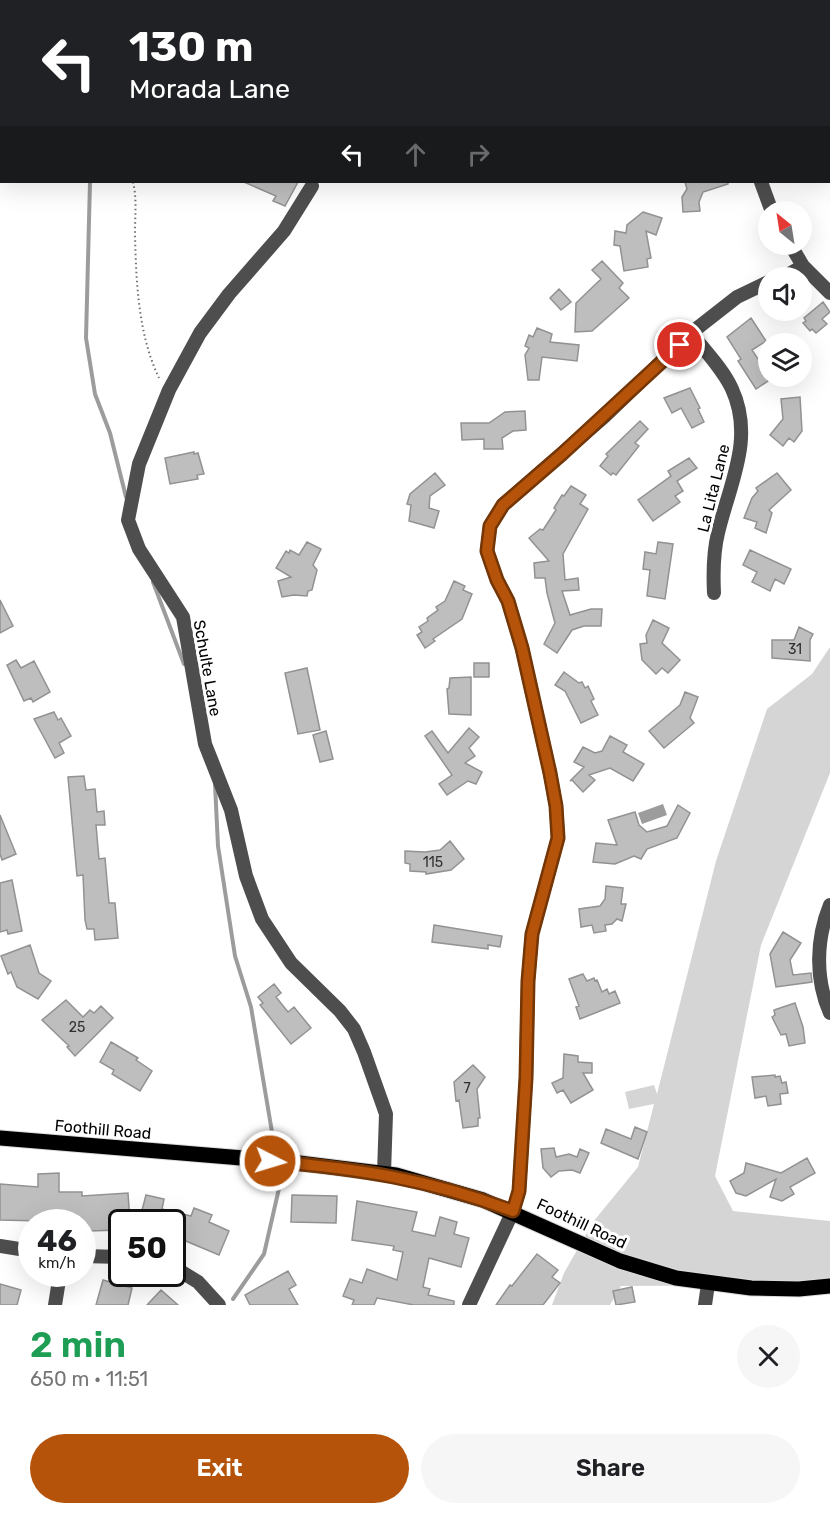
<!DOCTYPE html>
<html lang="en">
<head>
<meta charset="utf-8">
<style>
	:root { --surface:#fff; --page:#f6f6f6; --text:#202124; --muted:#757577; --accent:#b45309 }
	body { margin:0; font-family:Rubik,sans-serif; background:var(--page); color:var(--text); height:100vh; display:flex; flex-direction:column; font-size:22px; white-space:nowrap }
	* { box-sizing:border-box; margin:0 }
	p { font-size:20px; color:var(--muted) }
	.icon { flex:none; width:33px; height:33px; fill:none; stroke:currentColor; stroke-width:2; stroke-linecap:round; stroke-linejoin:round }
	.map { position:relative; height:1305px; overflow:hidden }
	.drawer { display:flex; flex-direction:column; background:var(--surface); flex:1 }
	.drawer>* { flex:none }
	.guide { position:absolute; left:0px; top:0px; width:831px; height:183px; box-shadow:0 6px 24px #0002; background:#202124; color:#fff; overflow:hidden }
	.needle { width:39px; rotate:330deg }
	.buttons { position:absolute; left:758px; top:201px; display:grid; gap:12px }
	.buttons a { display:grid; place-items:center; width:54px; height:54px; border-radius:50%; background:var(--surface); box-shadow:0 6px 24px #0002; font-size:30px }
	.speed { position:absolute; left:18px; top:1209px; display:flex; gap:12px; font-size:30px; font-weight:700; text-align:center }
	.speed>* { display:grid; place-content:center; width:78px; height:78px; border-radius:50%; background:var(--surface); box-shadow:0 6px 24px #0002; line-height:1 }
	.speed small { font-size:15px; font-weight:400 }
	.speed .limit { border:3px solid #111; border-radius:9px; background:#fff; color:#111 }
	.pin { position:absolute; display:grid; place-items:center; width:51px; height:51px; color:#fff; margin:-26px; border:3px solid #fff; border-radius:50%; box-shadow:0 2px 6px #0007 }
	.me { position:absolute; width:66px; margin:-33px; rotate:95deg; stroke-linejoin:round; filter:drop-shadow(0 0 4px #0008) }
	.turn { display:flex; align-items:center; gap:21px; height:126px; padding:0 30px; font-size:27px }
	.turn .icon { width:78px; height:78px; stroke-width:2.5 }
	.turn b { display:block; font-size:42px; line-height:51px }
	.lanes { display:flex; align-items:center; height:57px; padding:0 30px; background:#0003; justify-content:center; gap:30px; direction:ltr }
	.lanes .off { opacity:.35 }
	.round { display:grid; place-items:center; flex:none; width:63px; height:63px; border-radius:32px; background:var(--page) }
	.overview { display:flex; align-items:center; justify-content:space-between; height:102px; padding:0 30px }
	h1 { font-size:36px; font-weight:600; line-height:45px; color:#1e9e55 }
	.primary-button { display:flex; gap:12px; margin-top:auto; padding:12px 30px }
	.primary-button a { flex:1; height:69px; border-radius:36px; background:var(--accent); color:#fff; font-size:24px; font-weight:600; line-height:69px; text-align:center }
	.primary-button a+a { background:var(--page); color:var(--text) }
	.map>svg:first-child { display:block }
</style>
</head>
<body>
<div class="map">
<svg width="830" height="1305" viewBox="0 0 830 1305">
	<rect width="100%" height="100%" fill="#fff"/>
	<!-- green -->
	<path fill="#d5d5d5" d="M 830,647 L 830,773 L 761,945 L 715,1176 L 733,1211 L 830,1221 L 830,1285 L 621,1286 L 610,1305 L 552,1305 L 564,1273 L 593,1222 L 638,1167 L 654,1104 L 629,1109 L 625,1092 L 654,1085 L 657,1094 L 716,861 L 767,709 L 812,674 Z"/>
	<!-- water -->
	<path fill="#9c9c9c" d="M 663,804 L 667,815 L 642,824 L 638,813 Z"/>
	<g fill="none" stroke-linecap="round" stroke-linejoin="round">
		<!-- stream -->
		<path stroke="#9c9c9c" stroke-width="4" d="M 60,2 L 60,0
			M 90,182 L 86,338 L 95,394 L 110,433 L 126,497
			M 153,582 L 184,664
			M 215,784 L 218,846 L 235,956 L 251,1007 L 275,1150
			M 233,1299 L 264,1254 L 280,1184"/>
	</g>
	<!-- building -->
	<path fill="#bebebe" stroke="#929292" stroke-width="1.5" d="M 244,182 L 298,182 L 285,206 L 273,201 L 276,196 Z
		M 685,182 L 728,182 L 728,184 L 703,192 L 699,202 L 700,211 L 683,212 L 682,197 L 687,189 Z
		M 643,212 L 662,218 L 656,235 L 646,231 L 651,258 L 647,259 L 648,267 L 624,271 L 620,246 L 614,245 L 615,231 L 626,233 L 627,225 Z
		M 602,261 L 623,283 L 619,288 L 629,298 L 592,331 L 575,332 L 576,303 L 601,279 L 592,270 Z
		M 559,289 L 571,302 L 561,310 L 550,298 Z
		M 823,302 L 830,312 L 822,319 L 827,324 L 816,333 L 812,329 L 810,331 L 803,323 L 806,321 L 804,318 Z
		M 751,318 L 766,341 L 752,350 L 768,374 L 768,381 L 756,389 L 738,361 L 741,359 L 727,337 Z
		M 537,328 L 552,334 L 550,342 L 579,345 L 577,361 L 542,357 L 539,380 L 528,380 L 525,355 L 529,348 L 525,346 L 529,335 L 533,337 Z
		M 690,388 L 700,408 L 698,409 L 704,422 L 692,428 L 681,408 L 672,413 L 664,398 Z
		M 800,397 L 802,431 L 794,442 L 789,438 L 783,446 L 770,435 L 783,419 L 781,399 Z
		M 525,411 L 526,430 L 513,431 L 502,438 L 503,449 L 484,449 L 484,439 L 462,440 L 461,423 L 489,423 L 505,412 Z
		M 640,421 L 648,429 L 635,443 L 639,446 L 616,475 L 613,473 L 611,475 L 600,466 L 608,456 L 606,454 Z
		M 194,452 L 194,454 L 198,453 L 204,474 L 197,475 L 198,479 L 170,484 L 165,458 Z
		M 689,458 L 697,468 L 677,481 L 683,491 L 675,496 L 680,502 L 653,521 L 638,500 L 671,476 L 668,471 Z
		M 435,473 L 445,485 L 430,496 L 429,508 L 439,511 L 434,528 L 409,521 L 411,505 L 407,504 L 410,494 Z
		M 777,473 L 791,490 L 769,510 L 772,513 L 766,533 L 755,528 L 757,522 L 744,518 L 752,498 L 758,491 L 756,488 Z
		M 571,486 L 586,495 L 580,504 L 588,509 L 563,554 L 565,580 L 578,578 L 579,590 L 562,591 L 570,615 L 591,609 L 602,609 L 601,626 L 584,626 L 572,630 L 557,653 L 544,644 L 555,623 L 547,593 L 545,578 L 535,578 L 534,563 L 549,561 L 529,538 L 540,529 L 543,530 L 556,510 L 554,508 L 562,495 L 564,496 Z
		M 307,542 L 321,549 L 313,565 L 317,570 L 312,590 L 308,591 L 307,596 L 294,595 L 282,597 L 278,581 L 291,577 L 276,568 L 286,551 L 289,553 L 290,550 L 299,555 Z
		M 658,542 L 673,544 L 665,599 L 647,596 L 650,570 L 643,569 L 645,552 L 656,554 Z
		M 750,550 L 791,569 L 784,584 L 775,579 L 770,591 L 752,582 L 757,572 L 743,565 Z
		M 454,581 L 465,586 L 463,590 L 472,594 L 462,619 L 433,639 L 435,641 L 425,648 L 417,635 L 422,632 L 419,627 L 428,621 L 427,618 L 438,610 L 436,607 L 445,601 Z
		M 0,600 L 13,626 L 0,633 Z
		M 653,620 L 669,628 L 662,643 L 680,660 L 668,673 L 662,668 L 656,674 L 642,660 L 640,644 L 647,643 L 646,635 Z
		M 799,627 L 813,634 L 810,640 L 810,661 L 772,658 L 772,640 L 794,640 Z
		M 16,660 L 21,668 L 34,661 L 50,692 L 33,702 L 31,698 L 24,701 L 7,665 Z
		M 474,663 L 489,663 L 489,677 L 474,677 Z
		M 307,668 L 320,730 L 298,734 L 285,673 Z
		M 564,672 L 579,683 L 582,682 L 585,688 L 588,686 L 594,699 L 591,701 L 598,715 L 581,723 L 565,691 L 555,685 Z
		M 471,677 L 471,715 L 449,714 L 447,689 L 449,688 L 450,678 Z
		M 685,692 L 698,697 L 690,718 L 694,723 L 664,748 L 649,731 L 680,705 Z
		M 54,712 L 58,720 L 61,718 L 71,736 L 59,743 L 64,753 L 55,758 L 34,719 Z
		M 469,728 L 479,737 L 469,748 L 475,756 L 465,763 L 482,772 L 476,784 L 468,781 L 447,795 L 439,784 L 452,775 L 425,736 L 432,731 L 448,753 Z
		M 326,731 L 333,759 L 320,762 L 313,735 Z
		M 610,736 L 627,745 L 623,752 L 644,764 L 633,781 L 610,768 L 589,775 L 595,780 L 583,792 L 572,780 L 570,781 L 584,767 L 574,762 L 583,747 L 595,753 L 602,751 Z
		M 84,776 L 86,790 L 95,789 L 97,812 L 104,811 L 105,825 L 96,825 L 99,859 L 105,858 L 109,903 L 115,903 L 118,938 L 95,940 L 94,929 L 87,929 L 85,920 L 83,875 L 77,876 L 68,777 Z
		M 678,805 L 690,813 L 677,838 L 647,849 L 641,859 L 634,856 L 615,864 L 593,862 L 596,843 L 617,845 L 608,820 L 635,812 L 639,825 L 647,832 L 667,826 Z
		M 0,815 L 16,854 L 2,860 L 0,854 Z
		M 450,841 L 464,859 L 451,870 L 426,874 L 426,872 L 410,871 L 410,864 L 405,863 L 405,851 L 425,852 L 440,850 Z
		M 12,880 L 22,931 L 8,934 L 7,930 L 0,932 L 0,883 Z
		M 606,886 L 623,888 L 621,904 L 626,904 L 622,921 L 617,919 L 612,924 L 605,925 L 606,931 L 594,933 L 592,925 L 581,927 L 579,909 L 600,906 L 605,899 Z
		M 434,925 L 502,936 L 500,947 L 488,945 L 488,949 L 432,942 Z
		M 783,932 L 801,943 L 790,960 L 793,975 L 811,973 L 812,982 L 776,987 L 770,954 Z
		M 30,945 L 39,973 L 51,981 L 38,999 L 17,987 L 11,972 L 8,974 L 1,956 Z
		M 583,974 L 587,981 L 594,978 L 595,981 L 597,980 L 602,992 L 607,989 L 609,994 L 615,991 L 620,1003 L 580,1019 L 576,1007 L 579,1006 L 569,979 Z
		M 274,984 L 281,993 L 276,997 L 288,1012 L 294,1007 L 311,1028 L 291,1044 L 260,1005 L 263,1003 L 258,997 Z
		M 66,1000 L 83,1017 L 90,1010 L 94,1013 L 101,1006 L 113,1018 L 75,1056 L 67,1047 L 69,1046 L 42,1020 Z
		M 795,1003 L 803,1027 L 805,1043 L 789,1046 L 786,1034 L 781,1035 L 772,1017 L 775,1015 L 774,1010 Z
		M 111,1042 L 138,1058 L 136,1060 L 152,1071 L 140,1091 L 112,1074 L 114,1070 L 100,1062 Z
		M 564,1054 L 578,1056 L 578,1062 L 592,1063 L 592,1073 L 583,1073 L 593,1090 L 571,1103 L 563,1090 L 557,1093 L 552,1083 L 563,1078 Z
		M 473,1065 L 485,1077 L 477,1089 L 480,1118 L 478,1118 L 478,1126 L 463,1128 L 459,1100 L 456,1101 L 454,1082 Z
		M 775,1075 L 775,1077 L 780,1076 L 782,1083 L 786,1082 L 788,1093 L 780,1094 L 781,1104 L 768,1106 L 766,1096 L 755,1098 L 752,1077 Z
		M 635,1127 L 647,1132 L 638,1159 L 601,1143 L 606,1129 L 631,1139 Z
		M 554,1148 L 556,1157 L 569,1154 L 577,1157 L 580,1149 L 589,1153 L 580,1173 L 572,1170 L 559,1171 L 551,1177 L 543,1168 L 541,1149 Z
		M 807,1158 L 815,1173 L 790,1187 L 794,1194 L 782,1201 L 770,1197 L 776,1179 L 746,1196 L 736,1193 L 730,1181 L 744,1173 L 746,1163 L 781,1173 Z
		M 59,1173 L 59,1192 L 82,1192 L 82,1196 L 128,1193 L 130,1222 L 122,1222 L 122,1230 L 88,1231 L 88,1226 L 82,1227 L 82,1222 L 0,1220 L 0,1184 L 38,1187 L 38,1174 Z
		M 146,1195 L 164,1199 L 162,1209 L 191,1216 L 194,1208 L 212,1215 L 209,1222 L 229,1231 L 219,1255 L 181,1239 L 184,1231 L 172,1228 L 172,1222 L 139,1222 Z
		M 292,1195 L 337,1196 L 336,1223 L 291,1222 Z
		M 357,1201 L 417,1212 L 412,1231 L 435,1236 L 440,1217 L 457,1222 L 454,1234 L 469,1238 L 461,1267 L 429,1258 L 423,1287 L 430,1289 L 428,1295 L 454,1301 L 454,1305 L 414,1305 L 377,1298 L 374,1305 L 352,1305 L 354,1300 L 343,1296 L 350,1279 L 362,1283 L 367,1269 L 397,1280 L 403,1252 L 393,1250 L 394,1246 L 352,1240 Z
		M 537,1254 L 558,1270 L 552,1277 L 560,1283 L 543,1305 L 496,1305 L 510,1285 L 512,1286 Z
		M 288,1271 L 296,1285 L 289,1289 L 298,1305 L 250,1305 L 245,1295 Z
		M 103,1280 L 132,1288 L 128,1305 L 96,1305 Z
		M 0,1284 L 21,1290 L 17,1305 L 0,1305 Z
		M 632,1287 L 635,1302 L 616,1305 L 613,1291 Z
		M 161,1290 L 178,1305 L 147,1305 Z"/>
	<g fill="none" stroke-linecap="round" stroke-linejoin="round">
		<defs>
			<path id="major" d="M 0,1138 L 291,1162 L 396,1175 L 483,1200 L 620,1261 L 676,1278 L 751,1288 L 799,1289 L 830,1286"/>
		</defs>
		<!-- major casing -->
		<use href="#major" stroke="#dbdbdb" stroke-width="17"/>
		<!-- path -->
		<path stroke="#707070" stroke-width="2" stroke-dasharray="1.5 3" stroke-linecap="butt" d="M 70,0 L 70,2
			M 133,182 C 137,198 135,215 135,233 C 136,281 138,334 159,378"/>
		<!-- minor -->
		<path stroke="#4e4e4e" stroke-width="14" d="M 761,182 L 772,212
			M 312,186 L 284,231 L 229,294 L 200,333 L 169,390 L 139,464 L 128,520 L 139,549 L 183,617 L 205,744 L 231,810 L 246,876 L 262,919 L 291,963 L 340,1011 L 354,1029 L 364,1052 L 386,1114 L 384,1173
			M 790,244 L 803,266 L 830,293
			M 782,278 L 803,266
			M 691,333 C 705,351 723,369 732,389 C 755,439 729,485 718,533 C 713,553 713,572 714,593
			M 830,905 C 816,939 815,979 830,1013
			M 0,1246 L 32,1251
			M 82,1256 L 122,1257
			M 172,1266 L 198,1282 L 219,1305
			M 55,1305 L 60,1274
			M 469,1305 L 513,1211 L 519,1191 L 526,1078 L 528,981 L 532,934 L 558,838 L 556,806 L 550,773 L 522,648 L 508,601 L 497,580 L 487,551 L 490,526 L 503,505 L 605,416 L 691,333 L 737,297 L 768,282
			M 705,1305 L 708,1284"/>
		<!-- major -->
		<use href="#major" stroke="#000" stroke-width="15"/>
	</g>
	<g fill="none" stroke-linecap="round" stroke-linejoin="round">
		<defs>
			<path id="route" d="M 270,1161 C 360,1169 428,1179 513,1211 L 519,1191 L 526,1078 L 528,981 L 532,934 L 558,838 L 556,806 L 550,773 L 522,648 L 508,601 L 497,580 L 487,551 L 490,526 L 503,505 L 562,454 L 680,345"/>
		</defs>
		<!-- route casing -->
		<use href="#route" stroke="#753606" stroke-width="15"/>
		<!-- route -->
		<use href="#route" stroke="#b45309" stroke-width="10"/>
	</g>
	<g text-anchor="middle" stroke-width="6" stroke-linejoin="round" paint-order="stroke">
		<!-- number labels -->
		<g font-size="14" fill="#303030">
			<text x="795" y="654">31</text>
			<text x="433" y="867">115</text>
			<text x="77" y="1032">25</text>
			<text x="467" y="1093">7</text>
		</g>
		<!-- street labels -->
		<g font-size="16" fill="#000" stroke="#fff">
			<text transform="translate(713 488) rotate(-76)" y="6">La Lita Lane</text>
			<text transform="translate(208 668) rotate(80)" y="6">Schulte Lane</text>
			<text transform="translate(103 1129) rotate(5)" y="6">Foothill Road</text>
			<text transform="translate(582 1223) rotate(25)" y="6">Foothill Road</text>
		</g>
	</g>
</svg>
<div class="buttons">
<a><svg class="needle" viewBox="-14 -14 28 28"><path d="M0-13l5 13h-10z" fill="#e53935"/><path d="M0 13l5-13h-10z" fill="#757577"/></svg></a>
<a><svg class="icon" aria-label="sound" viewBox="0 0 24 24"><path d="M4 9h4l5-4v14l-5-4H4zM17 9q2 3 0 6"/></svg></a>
<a><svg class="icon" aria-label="layers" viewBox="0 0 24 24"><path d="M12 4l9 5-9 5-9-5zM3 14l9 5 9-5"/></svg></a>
</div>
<div class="speed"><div>46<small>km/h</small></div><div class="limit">50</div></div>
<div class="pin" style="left:680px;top:345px;background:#d93025"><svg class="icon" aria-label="arrive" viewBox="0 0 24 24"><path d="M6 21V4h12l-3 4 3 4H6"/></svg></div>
<svg class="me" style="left:270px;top:1161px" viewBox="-20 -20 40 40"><circle r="17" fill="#b45309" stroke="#fff" stroke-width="3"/><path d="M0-11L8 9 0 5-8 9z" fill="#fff"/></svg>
<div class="guide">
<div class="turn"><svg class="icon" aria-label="left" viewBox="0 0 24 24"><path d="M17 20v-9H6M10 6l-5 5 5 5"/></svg><div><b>130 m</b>Morada Lane</div></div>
<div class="lanes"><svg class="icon" aria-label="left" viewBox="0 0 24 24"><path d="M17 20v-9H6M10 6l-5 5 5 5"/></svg><svg class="icon off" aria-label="ahead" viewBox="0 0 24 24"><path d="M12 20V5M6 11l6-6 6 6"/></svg><svg class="icon off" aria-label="right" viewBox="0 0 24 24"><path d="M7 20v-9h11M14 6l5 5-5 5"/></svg></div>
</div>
</div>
<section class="drawer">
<div class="overview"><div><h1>2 min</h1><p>650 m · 11:51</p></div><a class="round"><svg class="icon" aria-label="close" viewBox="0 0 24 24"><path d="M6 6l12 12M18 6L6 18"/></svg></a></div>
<div class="primary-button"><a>Exit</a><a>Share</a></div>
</section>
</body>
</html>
